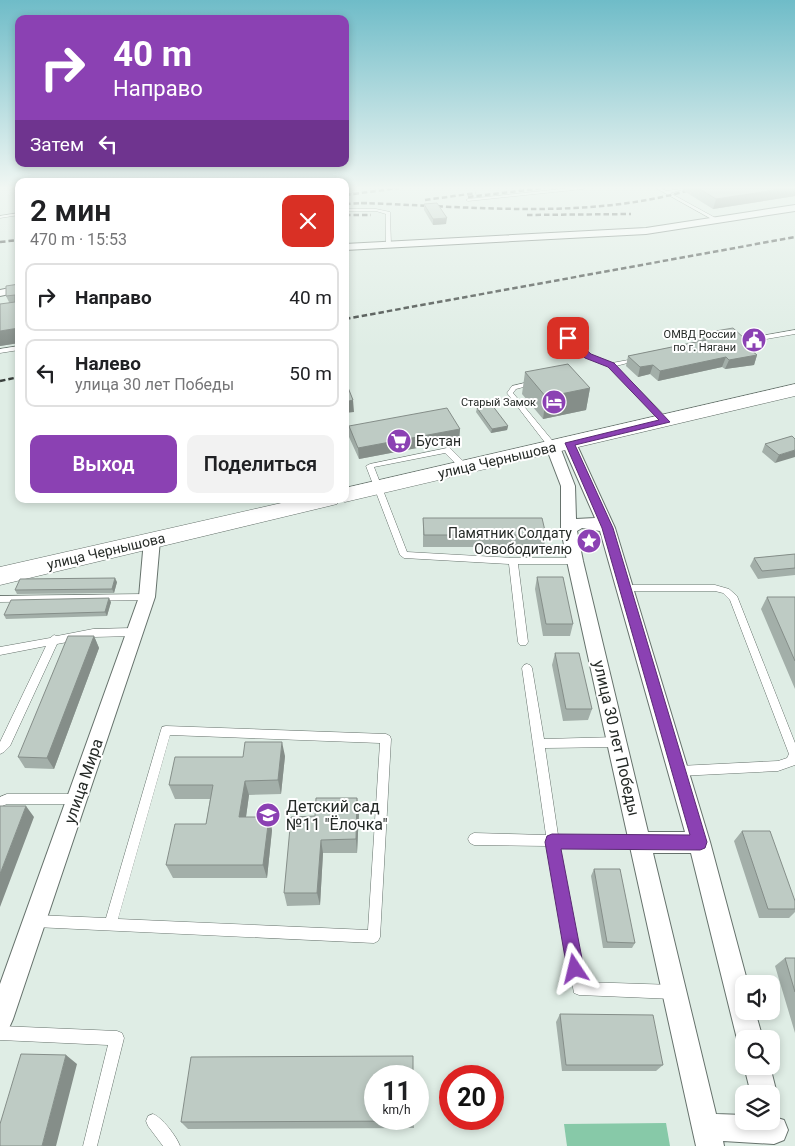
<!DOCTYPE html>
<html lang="ru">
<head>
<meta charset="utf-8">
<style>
	:root { --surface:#fff; --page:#f2f2f2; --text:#202124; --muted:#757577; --line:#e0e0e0; --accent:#8b41b3 }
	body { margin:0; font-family:Roboto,sans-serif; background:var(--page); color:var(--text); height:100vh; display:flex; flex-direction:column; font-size:19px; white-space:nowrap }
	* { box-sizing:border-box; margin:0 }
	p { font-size:16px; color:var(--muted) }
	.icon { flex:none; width:28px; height:28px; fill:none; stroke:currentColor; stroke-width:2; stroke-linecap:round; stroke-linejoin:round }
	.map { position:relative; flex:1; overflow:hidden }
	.drawer { position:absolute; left:15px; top:178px; width:334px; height:325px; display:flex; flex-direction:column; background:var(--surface); border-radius:10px; box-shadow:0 2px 8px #0003 }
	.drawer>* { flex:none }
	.top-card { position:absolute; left:15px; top:15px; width:334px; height:152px; border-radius:10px; box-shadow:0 2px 8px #0003; background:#8b41b3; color:#fff; overflow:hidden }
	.controls { position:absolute; left:735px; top:975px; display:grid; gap:10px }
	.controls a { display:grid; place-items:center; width:45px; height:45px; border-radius:10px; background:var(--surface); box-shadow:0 2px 8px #0003; font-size:25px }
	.speed { position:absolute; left:364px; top:1065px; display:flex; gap:10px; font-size:25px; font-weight:700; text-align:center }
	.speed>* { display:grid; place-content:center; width:65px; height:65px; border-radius:50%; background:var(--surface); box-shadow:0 2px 8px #0003; line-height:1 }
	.speed small { font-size:12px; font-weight:400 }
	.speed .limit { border:8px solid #d22; background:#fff; color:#111 }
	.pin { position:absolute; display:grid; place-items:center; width:42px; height:42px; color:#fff; margin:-21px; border-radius:10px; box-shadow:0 2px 8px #0006 }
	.me { position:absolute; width:55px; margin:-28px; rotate:350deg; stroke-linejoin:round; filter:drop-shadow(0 0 4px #0008) }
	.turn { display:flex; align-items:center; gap:18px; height:105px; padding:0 15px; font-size:22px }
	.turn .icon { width:65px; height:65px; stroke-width:2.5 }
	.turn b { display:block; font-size:35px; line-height:42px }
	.then { display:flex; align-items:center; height:48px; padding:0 15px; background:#0003; gap:10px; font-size:19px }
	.round { display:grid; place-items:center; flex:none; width:52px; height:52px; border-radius:10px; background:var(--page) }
	.summary { display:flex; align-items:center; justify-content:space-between; height:85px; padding:0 15px }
	h1 { font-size:30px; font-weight:600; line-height:38px }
	.action { display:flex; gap:10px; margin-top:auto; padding:10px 15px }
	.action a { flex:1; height:58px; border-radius:10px; background:var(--accent); color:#fff; font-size:20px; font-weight:600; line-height:58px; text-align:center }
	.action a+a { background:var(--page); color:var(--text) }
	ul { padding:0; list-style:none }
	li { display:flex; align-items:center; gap:15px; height:68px; margin:0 10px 8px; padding:0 5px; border:2px solid var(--line); border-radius:10px }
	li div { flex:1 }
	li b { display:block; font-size:19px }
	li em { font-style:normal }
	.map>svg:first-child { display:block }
</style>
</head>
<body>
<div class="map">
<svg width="795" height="1146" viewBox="0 0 795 1146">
	<rect width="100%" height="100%" fill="#dfede5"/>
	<!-- green -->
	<path fill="#87c9a8" d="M 666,1123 L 670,1146 L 567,1146 L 564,1124 Z"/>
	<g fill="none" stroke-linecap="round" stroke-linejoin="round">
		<defs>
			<path id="service" d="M 570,188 L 585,188 L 583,189 L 468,201 L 466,200 L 468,199 Z
				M 656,188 L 661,188 L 666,191 L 688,188 L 670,193 L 721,221 L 717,222 Z
				M 345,209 L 376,209 L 390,212 L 391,246 L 386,245 L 386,214 L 376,211 L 345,211 Z
				M 19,213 L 19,215 L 0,218 L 0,216 Z
				M 795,330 L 795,334 L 749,342 L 746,340 L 749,338 Z
				M 566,337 L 570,337 L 590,355 L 612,363 L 639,358 L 639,360 L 616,366 L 668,419 L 668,423 L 662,423 L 609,366 L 586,357 L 566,339 Z
				M 19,346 L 19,350 L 0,353 L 0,349 Z
				M 533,381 L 535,382 L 535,384 L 516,389 L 513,393 L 556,445 L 556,449 L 550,449 L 507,393 L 512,386 Z
				M 447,448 L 450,448 L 467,465 L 468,467 L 467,469 L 461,469 L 445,453 L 374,467 L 407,552 L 513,558 L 575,558 L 579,561 L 575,564 L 518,564 L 528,642 L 526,645 L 520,645 L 518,642 L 509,564 L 404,558 L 400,555 L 366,466 L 370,464 Z
				M 625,585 L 715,585 L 729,589 L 737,596 L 795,743 L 795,765 L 778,771 L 679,776 L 675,774 L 674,771 L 675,768 L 679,766 L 778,761 L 787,758 L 789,754 L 730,600 L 723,593 L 715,591 L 625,591 L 621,588 Z
				M 147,594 L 150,595 L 152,597 L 150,599 L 147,600 L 0,602 L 0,596 Z
				M 134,628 L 137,629 L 139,632 L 137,635 L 134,636 L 93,637 L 57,644 L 10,746 L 4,752 L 0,754 L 0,742 L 46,646 L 0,655 L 0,647 L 50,638 L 54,635 L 57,636 L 93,629 Z
				M 527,664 L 530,665 L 532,668 L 544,739 L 618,737 L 622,739 L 623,742 L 622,745 L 618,747 L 545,748 L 558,835 L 639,837 L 643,839 L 645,843 L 643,847 L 639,849 L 560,847 L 584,982 L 674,985 L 679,987 L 681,992 L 679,997 L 674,999 L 579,995 L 574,993 L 548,846 L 474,845 L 470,843 L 468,839 L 470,835 L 474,833 L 546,835 L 522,668 L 524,665 Z
				M 166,726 L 386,734 L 390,736 L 391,739 L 380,937 L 378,941 L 374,943 L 35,927 L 31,925 L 29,921 L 31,917 L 35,915 L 106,918 L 161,730 L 162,727 ZM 170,735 L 380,743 L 368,930 L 118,919 Z
				M 7,794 L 77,794 L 81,795 L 83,799 L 81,803 L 77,804 L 7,804 L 0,807 L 0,797 Z
				M 0,1026 L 117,1031 L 122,1033 L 124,1038 L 97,1146 L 83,1146 L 108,1045 L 0,1040 Z
				M 153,1114 C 162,1117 177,1137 180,1146 L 163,1146 L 148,1126 L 146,1121 L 148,1116 Z"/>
			<path id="minor" d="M 795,205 L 795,211 L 646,234 L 345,250 L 345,244 L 646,228 Z
				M 19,286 L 19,292 L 0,296 L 0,290 Z
				M 569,439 L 576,443 L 615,528 L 710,842 L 748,984 L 744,984 L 744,1011 L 755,1011 L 763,1039 L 744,1039 L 744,1049 L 737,1039 L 691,853 L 653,853 L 716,1114 L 744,1115 L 744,1121 L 771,1121 L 771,1116 L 784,1120 L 788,1130 L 784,1140 L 774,1144 L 723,1141 L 724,1146 L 696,1146 L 567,561 L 561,529 L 561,486 L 546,447 L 553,443 L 560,447 L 575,486 L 576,519 L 595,518 L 562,443 ZM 582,528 L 600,531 L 685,832 L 648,832 L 583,561 L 577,531 Z
				M 152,535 L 158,536 L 160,540 L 155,597 L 13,1019 L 9,1028 L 0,1032 L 0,984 L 139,597 L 144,540 L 146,536 Z
				M 744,1066 L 770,1066 L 777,1094 L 773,1103 L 771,1104 L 771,1094 L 751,1094 Z"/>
			<path id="secondary" d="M 795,384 L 795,396 L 345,502 L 339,500 L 337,504 L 329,506 L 0,585 L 0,567 L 299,499 L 345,499 L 345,488 Z"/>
		</defs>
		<!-- service casing -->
		<use href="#service" stroke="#66726c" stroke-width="1"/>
		<!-- minor casing -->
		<use href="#minor" stroke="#66726c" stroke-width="2"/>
		<!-- secondary casing -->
		<use href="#secondary" stroke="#66726c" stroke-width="1"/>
		<!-- service -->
		<use href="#service" fill="#fff" fill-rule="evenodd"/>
		<!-- minor -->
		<use href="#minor" fill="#fff" fill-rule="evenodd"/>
		<!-- secondary -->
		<use href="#secondary" fill="#fff" fill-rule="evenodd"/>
		<!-- rail -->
		<path stroke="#393f3c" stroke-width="2.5" stroke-dasharray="5.5 3" stroke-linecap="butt" d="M 345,195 L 399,188
			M 468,197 L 543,188
			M 425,200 L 476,193
			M 361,203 C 469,206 592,221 696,188
			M 345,204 L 367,203
			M 345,215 L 371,215
			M 527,215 L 631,214
			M 0,242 L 19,240
			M 345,319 L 795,237
			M 0,381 L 19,377"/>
	</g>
	<!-- wall -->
	<path fill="#a3afa9" d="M 685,188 L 795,188 L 795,196 L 713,209 L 684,191 Z
		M 424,204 L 446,224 L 433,225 L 424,210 Z
		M 19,284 L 19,343 L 0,346 L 9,302 L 6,296 Z
		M 698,334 L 756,349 L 755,354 L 757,355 L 754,365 L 725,369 L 722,367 L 658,381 L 650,374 L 638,377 L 626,366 L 628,356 L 696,342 Z
		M 525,372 L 590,388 L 586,410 L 543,419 L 522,394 Z
		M 477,408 L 508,426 L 507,430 L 491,433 L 476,412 Z
		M 349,426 L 460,429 L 459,440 L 359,459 L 349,437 Z
		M 792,436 L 775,463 L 762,452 L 765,444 Z
		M 423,518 L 546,535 L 544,547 L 423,547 Z
		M 795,554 L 795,575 L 758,579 L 750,566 L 754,558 Z
		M 537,577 L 573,624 L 570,636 L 543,636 L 535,589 Z
		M 117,582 L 114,593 L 17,594 L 15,590 Z
		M 767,597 L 795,597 L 795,689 L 761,609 Z
		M 111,602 L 107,616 L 6,619 L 4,615 Z
		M 94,636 L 99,648 L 54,769 L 25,768 L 18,757 Z
		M 555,653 L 592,709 L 588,720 L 563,721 L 552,665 Z
		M 285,756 L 281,794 L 249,795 L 246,817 L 269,817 L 272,830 L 267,878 L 173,878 L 166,865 L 206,824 L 210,799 L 175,799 L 169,785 Z
		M 357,798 L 359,812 L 357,853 L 323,853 L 320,905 L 287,906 L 284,893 L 315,816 Z
		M 742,831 L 795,901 L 795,912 L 789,918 L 759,918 L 734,841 Z
		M 594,869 L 635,943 L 632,948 L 603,948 L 591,876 Z
		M 785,958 L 795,958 L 795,1033 L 775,966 Z
		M 560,1014 L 663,1065 L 656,1071 L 562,1071 L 556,1022 Z
		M 414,1119 L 414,1128 L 188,1129 L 181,1122 Z"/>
	<!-- shaded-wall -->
	<path fill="#858e89" d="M 789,188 L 795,188 L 795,196 L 713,209 L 716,199 Z
		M 447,218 L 446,224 L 433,225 L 433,219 Z
		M 19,328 L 19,343 L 0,346 L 0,331 Z
		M 756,349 L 754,356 L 757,355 L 754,365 L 725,369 L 729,360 L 751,350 Z
		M 726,357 L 722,367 L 658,381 L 660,371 Z
		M 653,365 L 650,374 L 638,377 L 640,367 Z
		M 590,388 L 586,410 L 543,419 L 546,397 Z
		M 353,400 L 354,412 L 345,413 L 345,402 Z
		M 508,426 L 507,430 L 491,433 L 492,429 Z
		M 460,429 L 459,440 L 359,459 L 358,448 Z
		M 795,450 L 795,457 L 775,463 L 779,455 Z
		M 115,578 L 117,582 L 114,593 L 112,589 Z
		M 109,598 L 111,602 L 107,616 L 105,612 Z
		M 94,636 L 99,648 L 54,769 L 47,758 Z
		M 282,742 L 285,756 L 281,794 L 278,780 Z
		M 245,781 L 249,795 L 244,831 L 239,817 Z
		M 357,798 L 359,812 L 357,853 L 356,839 Z
		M 26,806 L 34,817 L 0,907 L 0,874 Z
		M 269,817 L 272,830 L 267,878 L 263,865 Z
		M 321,840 L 323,853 L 320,905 L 317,893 Z
		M 66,1055 L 77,1064 L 56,1146 L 42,1146 Z"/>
	<!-- building -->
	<path fill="#becbc4" stroke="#858e89" d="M 698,188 L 789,188 L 716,199 Z
		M 437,203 L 447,218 L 433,219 L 424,204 Z
		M 19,284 L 19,328 L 0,331 L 0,304 L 15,302 L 15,295 L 6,296 L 6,286 Z
		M 733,328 L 756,349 L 751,350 L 757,355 L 729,360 L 726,357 L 660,371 L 653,365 L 640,367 L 628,356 L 706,340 L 698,334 Z
		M 568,364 L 590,388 L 546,397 L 525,372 Z
		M 345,380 L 353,400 L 345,402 Z
		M 492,405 L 508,426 L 492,429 L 477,408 Z
		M 447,408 L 460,429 L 358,448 L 349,426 Z
		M 792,436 L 795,439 L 795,450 L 779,455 L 765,444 Z
		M 423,518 L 542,518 L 546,535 L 424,535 Z
		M 795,554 L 795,568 L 762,571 L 754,558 Z
		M 537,577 L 563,577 L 573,624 L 546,624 Z
		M 115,578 L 112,589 L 15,590 L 20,579 Z
		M 767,597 L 795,597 L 795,661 Z
		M 109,598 L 105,612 L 4,615 L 11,600 Z
		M 68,636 L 94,636 L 47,758 L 18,757 Z
		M 555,653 L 579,653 L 592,709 L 566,709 Z
		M 245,742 L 282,742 L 278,780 L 245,781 L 239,817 L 269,817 L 263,865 L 166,865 L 175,824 L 206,824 L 213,785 L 169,785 L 175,757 L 243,757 Z
		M 316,798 L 357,798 L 356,839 L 321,840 L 317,893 L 284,893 L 291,817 L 315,816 Z
		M 0,806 L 26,806 L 0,874 Z
		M 742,831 L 770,831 L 795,901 L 795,909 L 768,909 Z
		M 594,869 L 620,869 L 635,943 L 607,942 Z
		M 785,958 L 795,958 L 795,992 Z
		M 560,1014 L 653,1015 L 663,1065 L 566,1065 Z
		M 21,1054 L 66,1055 L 42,1146 L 0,1146 L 0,1124 Z
		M 413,1056 L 413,1076 L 375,1076 L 375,1119 L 414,1119 L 414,1121 L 181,1122 L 191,1057 Z"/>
	<!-- sky -->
	<linearGradient id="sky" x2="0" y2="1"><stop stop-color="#6fbcc8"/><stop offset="0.54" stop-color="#f1f7f3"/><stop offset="1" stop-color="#f1f7f3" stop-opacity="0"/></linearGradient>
	<rect width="795" height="348" fill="url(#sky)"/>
	<!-- route -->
	<path fill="#8b41b3" stroke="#5a2a74" d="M 565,336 L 571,336 L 591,354 L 614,363 L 670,422 L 575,445 L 613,528 L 707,842 L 705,848 L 700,850 L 561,849 L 584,969 L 581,975 L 575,978 L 569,975 L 567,969 L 545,842 L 547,836 L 552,834 L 690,835 L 602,528 L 565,443 L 659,420 L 608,367 L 585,358 L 565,340 Z"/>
	<!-- icons -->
	<defs>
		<symbol id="civic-disc" viewBox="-11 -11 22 22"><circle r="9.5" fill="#8b41b3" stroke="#fff"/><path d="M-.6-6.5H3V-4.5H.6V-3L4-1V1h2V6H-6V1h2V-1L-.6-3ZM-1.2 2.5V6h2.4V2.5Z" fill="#fff"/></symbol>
		<symbol id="hotel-disc" viewBox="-11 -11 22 22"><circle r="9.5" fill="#8b41b3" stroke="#fff"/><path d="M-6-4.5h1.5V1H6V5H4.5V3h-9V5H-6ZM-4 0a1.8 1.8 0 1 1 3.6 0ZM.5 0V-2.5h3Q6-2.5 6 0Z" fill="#fff"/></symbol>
		<symbol id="supermarket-disc" viewBox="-11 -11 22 22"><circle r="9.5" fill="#8b41b3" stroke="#fff"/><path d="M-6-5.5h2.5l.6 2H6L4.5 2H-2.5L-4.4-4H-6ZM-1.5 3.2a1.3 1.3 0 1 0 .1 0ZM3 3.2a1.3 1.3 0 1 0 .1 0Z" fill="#fff"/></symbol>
		<symbol id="sight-disc" viewBox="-11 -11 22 22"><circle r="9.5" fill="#8b41b3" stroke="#fff"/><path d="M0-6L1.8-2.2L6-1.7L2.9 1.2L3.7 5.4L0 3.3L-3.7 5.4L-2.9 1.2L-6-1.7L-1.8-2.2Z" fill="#fff"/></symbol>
		<symbol id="school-disc" viewBox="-11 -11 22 22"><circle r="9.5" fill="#8b41b3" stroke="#fff"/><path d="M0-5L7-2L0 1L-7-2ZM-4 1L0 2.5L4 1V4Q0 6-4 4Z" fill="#fff"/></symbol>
	</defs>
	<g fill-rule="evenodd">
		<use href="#civic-disc" x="740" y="326" width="28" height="28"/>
		<use href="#hotel-disc" x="540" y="388" width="28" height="28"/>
		<use href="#supermarket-disc" x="385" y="427" width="28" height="28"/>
		<use href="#sight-disc" x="575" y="527" width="28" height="28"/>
		<use href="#school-disc" x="254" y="801" width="28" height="28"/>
	</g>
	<g text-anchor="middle" stroke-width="4" stroke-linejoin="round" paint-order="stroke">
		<!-- far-poi labels -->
		<g font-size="11" fill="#252a27" stroke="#fff" text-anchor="end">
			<text x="736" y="338">ОМВД России<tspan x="736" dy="13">по г. Нягани</tspan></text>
			<text x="536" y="406">Старый Замок</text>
		</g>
		<!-- poi labels -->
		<g font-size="14" fill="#252a27" stroke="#fff" text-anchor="start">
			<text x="416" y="446">Бустан</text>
			<text x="572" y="538" text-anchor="end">Памятник Солдату<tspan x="572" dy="16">Освободителю</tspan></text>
		</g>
		<!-- street labels -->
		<g font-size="14" fill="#252a27" stroke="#fff">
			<text transform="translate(497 460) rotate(-13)" y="5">улица Чернышова</text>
			<text transform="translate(106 551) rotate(-13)" y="5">улица Чернышова</text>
		</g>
		<!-- near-street labels -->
		<g font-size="16" fill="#252a27" stroke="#fff">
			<text transform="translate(617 738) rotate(77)" y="6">улица 30 лет Победы</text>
			<text transform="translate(83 781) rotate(-71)" y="6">улица Мира</text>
		</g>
		<!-- near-poi labels -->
		<g font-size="16" fill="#252a27" stroke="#fff" text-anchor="start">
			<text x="286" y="812">Детский сад<tspan x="286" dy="18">№11 "Ёлочка"</tspan></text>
		</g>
	</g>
</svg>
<div class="controls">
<a><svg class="icon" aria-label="sound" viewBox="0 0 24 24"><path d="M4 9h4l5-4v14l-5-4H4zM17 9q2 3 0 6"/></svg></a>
<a><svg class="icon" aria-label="search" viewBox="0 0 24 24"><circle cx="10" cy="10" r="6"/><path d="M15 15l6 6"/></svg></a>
<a><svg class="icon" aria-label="layers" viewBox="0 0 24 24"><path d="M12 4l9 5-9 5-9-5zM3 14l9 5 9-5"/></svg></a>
</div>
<div class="speed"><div>11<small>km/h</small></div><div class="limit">20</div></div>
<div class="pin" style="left:568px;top:338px;background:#d93025"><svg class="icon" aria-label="arrive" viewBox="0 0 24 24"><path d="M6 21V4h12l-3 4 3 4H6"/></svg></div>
<svg class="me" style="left:575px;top:969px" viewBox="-20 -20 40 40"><path d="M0-17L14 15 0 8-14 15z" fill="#8b41b3" stroke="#fff" stroke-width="4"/></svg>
<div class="top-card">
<div class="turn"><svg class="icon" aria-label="right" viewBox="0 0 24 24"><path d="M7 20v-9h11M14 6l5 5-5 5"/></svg><div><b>40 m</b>Направо</div></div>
<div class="then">Затем<svg class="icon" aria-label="left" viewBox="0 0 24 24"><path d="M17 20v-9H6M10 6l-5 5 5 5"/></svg></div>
</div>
<section class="drawer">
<div class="summary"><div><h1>2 мин</h1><p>470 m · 15:53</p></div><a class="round" style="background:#d93025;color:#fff"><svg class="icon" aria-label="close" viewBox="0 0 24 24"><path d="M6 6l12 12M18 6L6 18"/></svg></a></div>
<ul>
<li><svg class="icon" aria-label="right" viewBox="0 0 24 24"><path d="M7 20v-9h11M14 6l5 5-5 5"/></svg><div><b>Направо</b></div><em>40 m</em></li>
<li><svg class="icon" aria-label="left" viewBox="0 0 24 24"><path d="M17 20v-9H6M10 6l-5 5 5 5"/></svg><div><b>Налево</b><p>улица 30 лет Победы</p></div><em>50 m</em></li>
</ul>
<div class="action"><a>Выход</a><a>Поделиться</a></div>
</section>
</div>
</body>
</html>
